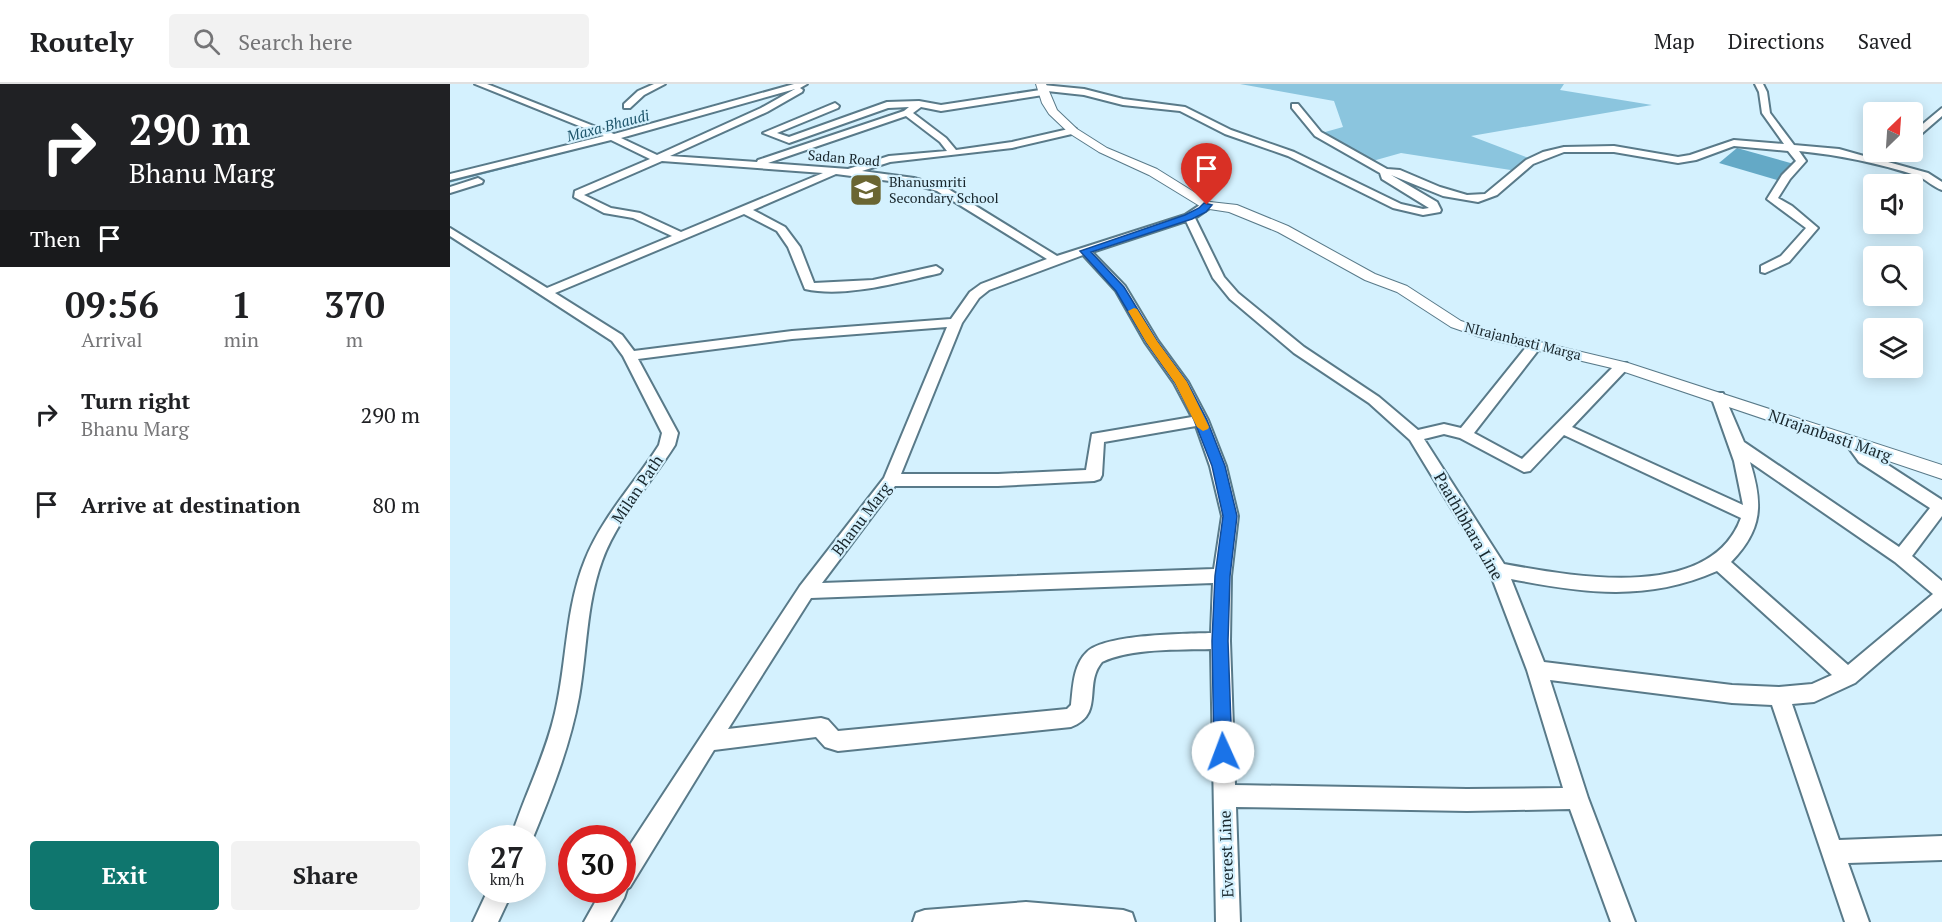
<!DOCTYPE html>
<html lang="en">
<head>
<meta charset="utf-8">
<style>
	:root { --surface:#fff; --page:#f2f2f2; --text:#202124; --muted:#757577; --line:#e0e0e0; --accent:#0f766e }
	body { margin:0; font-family:"PT Serif",serif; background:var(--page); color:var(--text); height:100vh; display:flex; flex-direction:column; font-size:22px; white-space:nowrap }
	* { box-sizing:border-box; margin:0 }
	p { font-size:20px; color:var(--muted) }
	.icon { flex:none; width:33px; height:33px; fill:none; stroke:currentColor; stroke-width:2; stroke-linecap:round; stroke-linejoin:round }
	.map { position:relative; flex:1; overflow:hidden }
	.details { display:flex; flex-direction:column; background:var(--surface); width:450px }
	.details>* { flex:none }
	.hud { background:#202124; color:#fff; overflow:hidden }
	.needle { width:39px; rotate:25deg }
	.buttons { position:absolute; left:1413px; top:18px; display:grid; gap:12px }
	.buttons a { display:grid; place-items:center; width:60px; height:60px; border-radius:6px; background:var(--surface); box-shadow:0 3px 15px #0003; font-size:30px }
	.speed { position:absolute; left:18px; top:741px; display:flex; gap:12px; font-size:30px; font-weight:700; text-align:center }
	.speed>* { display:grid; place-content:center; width:78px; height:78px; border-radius:50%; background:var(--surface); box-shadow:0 3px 15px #0003; line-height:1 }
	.speed small { font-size:15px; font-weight:400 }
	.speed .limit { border:9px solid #d22; background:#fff; color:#111 }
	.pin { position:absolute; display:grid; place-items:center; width:51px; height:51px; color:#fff; margin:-62px -26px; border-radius:50% 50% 50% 0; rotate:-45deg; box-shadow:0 0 6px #0007 }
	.pin .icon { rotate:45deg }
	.me { position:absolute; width:66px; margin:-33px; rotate:358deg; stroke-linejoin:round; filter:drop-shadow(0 0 4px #0008) }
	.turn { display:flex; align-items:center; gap:21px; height:126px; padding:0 30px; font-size:27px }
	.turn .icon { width:78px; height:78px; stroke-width:2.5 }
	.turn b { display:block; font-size:42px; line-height:51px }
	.then { display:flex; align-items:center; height:57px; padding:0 30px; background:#0003; gap:12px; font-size:22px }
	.eta { display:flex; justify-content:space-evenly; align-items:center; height:102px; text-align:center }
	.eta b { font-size:36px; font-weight:800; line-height:42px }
	.action { display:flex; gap:12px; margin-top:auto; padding:12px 30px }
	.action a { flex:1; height:69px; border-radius:6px; background:var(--accent); color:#fff; font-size:24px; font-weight:800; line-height:69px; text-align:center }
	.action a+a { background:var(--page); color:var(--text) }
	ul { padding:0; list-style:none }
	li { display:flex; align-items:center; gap:18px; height:90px; padding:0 30px }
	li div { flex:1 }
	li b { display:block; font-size:22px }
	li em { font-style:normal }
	header { display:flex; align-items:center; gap:36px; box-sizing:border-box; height:84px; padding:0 30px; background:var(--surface); border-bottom:2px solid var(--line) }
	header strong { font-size:28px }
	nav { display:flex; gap:33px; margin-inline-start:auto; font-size:21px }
	.search { width:420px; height:54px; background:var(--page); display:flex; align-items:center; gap:15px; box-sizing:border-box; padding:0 21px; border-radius:6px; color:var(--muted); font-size:22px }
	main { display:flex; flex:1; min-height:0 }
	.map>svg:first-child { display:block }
</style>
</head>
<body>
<header>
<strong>Routely</strong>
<div class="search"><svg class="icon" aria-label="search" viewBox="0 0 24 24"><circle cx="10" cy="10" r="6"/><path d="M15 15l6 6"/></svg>Search here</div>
<nav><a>Map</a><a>Directions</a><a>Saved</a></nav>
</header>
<main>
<section class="details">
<div class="hud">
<div class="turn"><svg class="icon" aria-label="right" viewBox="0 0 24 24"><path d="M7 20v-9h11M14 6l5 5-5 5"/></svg><div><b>290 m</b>Bhanu Marg</div></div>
<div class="then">Then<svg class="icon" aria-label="arrive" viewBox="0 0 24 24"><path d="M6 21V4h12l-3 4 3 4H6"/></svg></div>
</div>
<div class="eta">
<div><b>09:56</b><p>Arrival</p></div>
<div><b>1</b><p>min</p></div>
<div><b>370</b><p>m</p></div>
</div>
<ul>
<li><svg class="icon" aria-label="right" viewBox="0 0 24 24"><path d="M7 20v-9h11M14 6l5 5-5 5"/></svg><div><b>Turn right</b><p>Bhanu Marg</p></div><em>290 m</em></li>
<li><svg class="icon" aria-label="arrive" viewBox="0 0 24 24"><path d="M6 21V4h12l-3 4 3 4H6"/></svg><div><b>Arrive at destination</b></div><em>80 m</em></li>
</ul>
<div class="action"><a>Exit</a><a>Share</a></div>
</section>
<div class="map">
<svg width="1492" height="838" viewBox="0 0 1492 838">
	<rect width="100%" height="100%" fill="#d4f1fe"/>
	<!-- green -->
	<path fill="#8bc5de" d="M 790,0 L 1114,0 L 1110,6 L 1202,21 L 1021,52 L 1084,76 L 1067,87 L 951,69 L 919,78 L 868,50 L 893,43 L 884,17 Z"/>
	<!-- water -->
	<path fill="#64a9c6" d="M 1287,64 L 1344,80 L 1327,96 L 1269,79 Z"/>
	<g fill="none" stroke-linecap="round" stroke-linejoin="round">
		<!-- stream -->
		<path stroke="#64a9c6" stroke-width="3" d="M 0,97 L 144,60"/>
		<defs>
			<path id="minor" d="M 25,0 L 37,0 L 164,50 L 344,0 L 357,0 L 350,4 L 353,6 L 352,8 L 317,28 L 220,72 L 307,78 L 308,76 L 454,27 L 459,23 L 438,24 L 339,59 L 313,49 L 385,19 L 389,22 L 388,24 L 327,49 L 339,53 L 437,18 L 469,17 L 491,21 L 590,6 L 589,4 L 593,1 L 634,5 L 673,15 L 735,23 L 781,46 L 844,68 L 951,120 L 973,125 L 979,124 L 932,95 L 930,89 L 865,52 L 842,24 L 842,20 L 848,20 L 871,48 L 937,85 L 950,86 L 990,103 L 1017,111 L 1035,110 L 1076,76 L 1093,68 L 1114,63 L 1164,62 L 1228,73 L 1240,71 L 1284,56 L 1334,60 L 1312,29 L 1309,8 L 1305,0 L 1313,0 L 1317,8 L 1320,29 L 1344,61 L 1389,65 L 1428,76 L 1440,68 L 1451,68 L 1438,78 L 1478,89 L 1492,98 L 1492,106 C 1483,103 1477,96 1468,92 C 1429,79 1389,71 1349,67 L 1356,77 L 1340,95 L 1328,114 L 1342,122 L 1368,144 L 1339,178 L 1315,189 L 1311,188 L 1311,182 L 1331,172 L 1356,144 L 1317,115 L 1332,91 L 1346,77 L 1338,67 L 1284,62 L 1246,76 L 1228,79 L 1164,68 L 1114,68 L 1083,80 L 1047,111 L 1028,118 L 993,112 L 941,91 L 987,118 L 991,126 L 990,128 L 973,131 L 943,124 L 838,72 L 775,50 L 730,27 L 673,21 L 634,11 L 597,7 L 593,11 L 491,27 L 471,23 L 463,29 L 496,54 L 506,66 L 562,58 L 623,44 L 626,45 L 626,49 L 562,64 L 440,78 L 412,87 L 464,94 L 495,103 L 607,172 L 735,131 L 753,119 L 761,119 L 761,123 L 745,134 L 774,193 L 788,209 L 854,263 L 929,313 L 968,346 L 994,340 L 1011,344 L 1081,257 L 1086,256 L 1093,260 L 1024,349 L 1072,375 L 1167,279 L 1177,279 L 1179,282 L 1177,285 L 1122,343 L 1293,421 L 1284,377 L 1261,312 L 1263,309 L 1273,309 L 1294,358 L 1449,463 L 1480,424 L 1409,378 L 1396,360 L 1399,356 L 1409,356 L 1421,370 L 1492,416 L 1492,432 L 1462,472 L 1492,497 L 1492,524 L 1405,599 L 1364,618 L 1342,620 L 1389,756 L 1492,752 L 1492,776 L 1398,779 L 1419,838 L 1395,838 L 1322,621 L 1282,619 L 1100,596 L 1138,714 L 1185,838 L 1161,838 L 1120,725 L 1017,727 L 786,723 L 790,838 L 766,838 L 761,565 C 729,566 680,564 652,578 C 633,601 655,630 621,643 L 388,667 L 375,663 L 366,653 L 264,666 L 180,803 L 177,805 L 174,814 L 160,838 L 134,838 L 152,806 L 172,806 L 172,773 L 350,502 L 434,394 L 497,243 L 342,255 L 188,275 L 228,349 L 225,361 C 201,399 167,435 152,477 C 136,521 137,568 129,613 C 120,662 101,710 82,756 L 82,754 L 61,754 C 74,712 95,673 105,629 C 117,579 115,525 135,476 C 152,433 185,399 209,361 L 212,349 L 173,272 L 162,257 L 0,152 L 0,144 L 97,204 L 222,152 L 183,134 L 154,129 L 124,113 L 125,107 L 200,75 L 161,56 L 0,96 L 0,90 L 154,52 ZM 345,5 L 311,24 L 207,71 L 171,54 ZM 456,32 L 490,58 L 497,67 L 439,72 L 398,85 L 318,79 ZM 212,77 L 373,89 L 231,148 L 190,129 L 161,124 L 134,111 ZM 386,90 L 463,100 L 487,107 L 597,175 L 531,200 L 520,208 L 501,235 L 342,247 L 184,267 L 172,251 L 105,209 L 294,130 L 327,147 L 338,163 L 355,205 C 395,214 451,198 490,189 L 492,186 L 486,182 L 423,196 L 364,199 L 350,163 L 335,143 L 303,126 ZM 736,137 L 763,194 L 780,215 L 844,269 L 919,319 L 960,356 L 1039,486 L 1077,586 L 1113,704 L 1017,705 L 785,701 L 780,557 L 781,492 L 788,432 L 776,382 L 758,336 L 738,298 L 708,257 L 675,202 L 642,168 ZM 633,171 L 666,207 L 695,258 L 724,299 L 742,333 L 642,350 L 636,386 L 548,390 L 451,390 L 512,239 L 529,214 L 539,206 ZM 746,342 L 760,382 L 772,432 L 764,485 L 372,499 L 445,402 L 548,402 L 644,397 L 650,395 L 652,391 L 654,358 ZM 994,350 L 1010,354 L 1074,388 L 1080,387 L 1114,351 L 1291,434 C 1260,519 1121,492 1054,480 L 974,355 ZM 1300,378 L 1445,478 L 1483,510 L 1398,581 L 1281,478 C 1313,445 1313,420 1300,378 ZM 1267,487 L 1382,591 L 1362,600 L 1329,603 L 1282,601 L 1094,578 L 1061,495 C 1134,509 1197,518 1267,487 ZM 763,499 L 761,549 C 734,550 655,550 637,568 C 623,581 623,604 621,621 L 617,625 L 388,647 L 378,636 L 371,634 L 278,645 L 361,514 Z
				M 204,0 L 215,0 L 194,11 L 180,24 L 174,24 L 174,20 L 188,7 Z
				M 1492,24 L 1492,32 L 1462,58 L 1462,49 Z
				M 28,94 L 33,97 L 32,99 L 0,109 L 0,103 Z
				M 38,806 L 63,806 L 48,838 L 23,838 Z
				M 576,818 L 673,826 L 682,829 L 685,838 L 463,838 L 466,829 L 475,826 Z"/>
			<path id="tertiary" d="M 586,0 L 596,0 L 607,26 L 627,45 L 657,64 L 707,85 L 760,118 L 787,121 L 838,142 L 925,190 L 957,202 L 1011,237 L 1039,246 L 1178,279 L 1492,381 L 1492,395 L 1166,285 L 1030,253 L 1001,243 L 947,208 L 915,196 L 828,148 L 779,128 L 753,124 L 699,91 L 649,68 L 619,49 L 599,30 L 592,19 Z"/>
		</defs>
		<!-- minor casing -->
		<use href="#minor" stroke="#597a89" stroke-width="4"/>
		<!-- tertiary casing -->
		<use href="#tertiary" stroke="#597a89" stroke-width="2"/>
		<!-- minor -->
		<use href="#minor" fill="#fff" fill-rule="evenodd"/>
		<!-- tertiary -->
		<use href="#tertiary" fill="#fff" fill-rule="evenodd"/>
	</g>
	<!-- route -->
	<path fill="#1a73e8" stroke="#114b97" stroke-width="1.5" d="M 754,119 L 762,121 L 756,128 L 742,135 L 641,168 L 674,203 L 707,257 L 737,298 L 757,336 L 775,382 L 787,432 L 780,492 L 778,557 L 782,668 L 779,674 L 773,676 L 767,674 L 764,668 L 762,557 L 765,492 L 773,432 L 762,382 L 744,336 L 725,299 L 696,258 L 666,207 L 630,167 L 735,131 L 749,124 Z"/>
	<!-- slow -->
	<path fill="#f59e0b" d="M 684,224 L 687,225 L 707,257 L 737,298 L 759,343 L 758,345 L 753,347 L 747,343 L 725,299 L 696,258 L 678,227 Z"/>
	<!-- icons -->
	<defs>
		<symbol id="school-square" viewBox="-11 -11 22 22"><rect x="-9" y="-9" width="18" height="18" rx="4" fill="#6a6532" stroke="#d4f1fe"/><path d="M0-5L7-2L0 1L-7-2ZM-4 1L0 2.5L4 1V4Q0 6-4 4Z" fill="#fff"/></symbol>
	</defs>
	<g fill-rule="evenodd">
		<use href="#school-square" x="397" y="87" width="38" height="38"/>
	</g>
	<g text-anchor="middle" stroke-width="4.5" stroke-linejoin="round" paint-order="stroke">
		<!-- far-street labels -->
		<g font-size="14" fill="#18262c" stroke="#d4f1fe">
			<text transform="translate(394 74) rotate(5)" y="5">Sadan Road</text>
			<text transform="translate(1073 257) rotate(14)" y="5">NIrajanbasti Marga</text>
		</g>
		<!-- far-poi labels -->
		<g font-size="14" fill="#18262c" stroke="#d4f1fe" text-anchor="start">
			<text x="439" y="103">Bhanusmriti<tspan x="439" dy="16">Secondary School</tspan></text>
		</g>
		<!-- far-water labels -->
		<g font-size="15" font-style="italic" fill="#1d546a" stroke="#d4f1fe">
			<text transform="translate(158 42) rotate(-15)" y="5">Maxa Bhaudi</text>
		</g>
		<!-- street labels -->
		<g font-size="16" fill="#18262c" stroke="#d4f1fe">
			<text transform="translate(1380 351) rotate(19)" y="6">NIrajanbasti Marg</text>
			<text transform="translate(187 405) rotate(-56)" y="6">Milan Path</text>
			<text transform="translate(411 435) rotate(-53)" y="6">Bhanu Marg</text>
			<text transform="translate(1019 442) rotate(60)" y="6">Paathibhara Line</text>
			<text transform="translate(776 770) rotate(-92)" y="6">Everest Line</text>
		</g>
	</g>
</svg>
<div class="buttons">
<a><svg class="needle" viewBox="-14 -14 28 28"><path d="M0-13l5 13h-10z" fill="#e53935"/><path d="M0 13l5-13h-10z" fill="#757577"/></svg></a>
<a><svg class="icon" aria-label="sound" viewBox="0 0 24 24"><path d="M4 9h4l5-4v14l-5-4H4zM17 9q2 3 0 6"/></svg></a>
<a><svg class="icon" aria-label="search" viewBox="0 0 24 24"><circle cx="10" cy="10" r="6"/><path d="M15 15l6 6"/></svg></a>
<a><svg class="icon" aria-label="layers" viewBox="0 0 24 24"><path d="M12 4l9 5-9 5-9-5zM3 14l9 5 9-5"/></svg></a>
</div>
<div class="speed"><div>27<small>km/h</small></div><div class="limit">30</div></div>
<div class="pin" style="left:757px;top:121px;background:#d93025"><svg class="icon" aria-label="arrive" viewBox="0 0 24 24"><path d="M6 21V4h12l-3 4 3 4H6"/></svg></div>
<svg class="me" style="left:773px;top:668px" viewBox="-20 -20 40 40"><circle r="19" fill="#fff"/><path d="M0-13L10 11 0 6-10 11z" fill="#1a73e8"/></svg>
</div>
</main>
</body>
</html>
